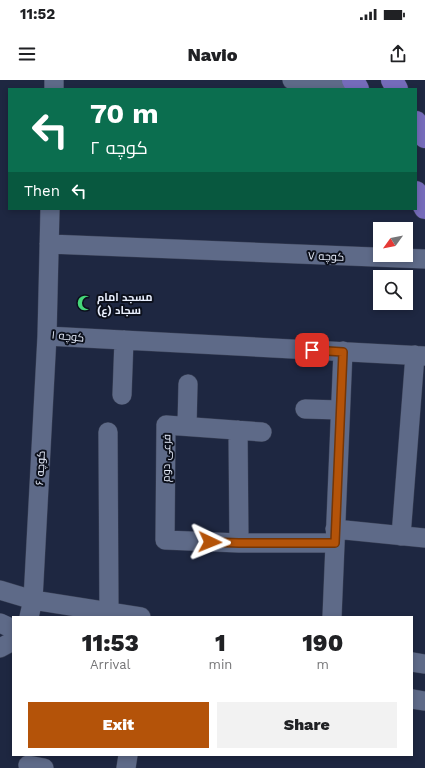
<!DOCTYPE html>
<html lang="en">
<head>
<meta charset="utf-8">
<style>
	:root { --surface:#fff; --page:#f2f2f2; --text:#202124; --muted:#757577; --accent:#b45309 }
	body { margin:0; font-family:"Work Sans",Cairo,sans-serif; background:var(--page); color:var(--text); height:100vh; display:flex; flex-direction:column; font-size:15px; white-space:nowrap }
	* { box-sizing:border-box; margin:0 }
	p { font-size:13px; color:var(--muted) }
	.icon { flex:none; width:22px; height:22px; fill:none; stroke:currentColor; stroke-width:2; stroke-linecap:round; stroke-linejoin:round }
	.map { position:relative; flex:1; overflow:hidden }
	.panel { position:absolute; left:12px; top:536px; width:401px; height:140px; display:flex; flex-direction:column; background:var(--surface); border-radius:0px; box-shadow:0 2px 6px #0003 }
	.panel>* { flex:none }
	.hud { position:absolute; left:8px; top:8px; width:409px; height:122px; border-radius:0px; box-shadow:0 2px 6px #0003; background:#0b6e4f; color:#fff; overflow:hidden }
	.needle { width:26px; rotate:237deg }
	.buttons { position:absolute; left:373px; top:142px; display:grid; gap:8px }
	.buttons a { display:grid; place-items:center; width:40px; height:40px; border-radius:0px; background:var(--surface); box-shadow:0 2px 6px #0003; font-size:20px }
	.pin { position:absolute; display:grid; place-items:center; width:34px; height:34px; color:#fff; margin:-17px; border-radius:8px; box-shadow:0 2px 6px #0006 }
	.me { position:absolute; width:44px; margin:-22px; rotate:92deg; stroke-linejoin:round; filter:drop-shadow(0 0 3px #0008) }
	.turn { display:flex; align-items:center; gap:14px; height:84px; padding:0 16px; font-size:18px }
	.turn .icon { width:52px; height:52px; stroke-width:2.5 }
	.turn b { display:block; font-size:28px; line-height:34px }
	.then { display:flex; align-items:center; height:38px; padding:0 16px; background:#0003; gap:8px; font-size:15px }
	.eta { display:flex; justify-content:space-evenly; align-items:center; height:68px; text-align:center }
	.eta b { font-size:24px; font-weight:800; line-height:28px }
	.primary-button { display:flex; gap:8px; margin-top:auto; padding:8px 16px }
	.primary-button a { flex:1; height:46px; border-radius:0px; background:var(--accent); color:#fff; font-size:16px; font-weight:800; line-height:46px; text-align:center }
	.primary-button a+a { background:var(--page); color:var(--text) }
	.status { display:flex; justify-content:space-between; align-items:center; height:28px; padding:0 20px; background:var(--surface); direction:ltr }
	.status svg { height:11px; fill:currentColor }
	header { display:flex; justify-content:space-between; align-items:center; height:52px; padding:0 16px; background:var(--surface); font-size:18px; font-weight:800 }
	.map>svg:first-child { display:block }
</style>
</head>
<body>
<div class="status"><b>11:52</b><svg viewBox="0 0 49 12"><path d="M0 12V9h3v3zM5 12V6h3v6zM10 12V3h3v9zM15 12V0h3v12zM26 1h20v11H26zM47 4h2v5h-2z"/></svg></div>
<header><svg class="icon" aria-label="menu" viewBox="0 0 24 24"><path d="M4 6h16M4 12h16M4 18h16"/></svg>Navio<svg class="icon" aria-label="share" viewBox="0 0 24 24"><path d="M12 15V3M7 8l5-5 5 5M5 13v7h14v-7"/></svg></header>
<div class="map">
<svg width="425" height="688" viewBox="0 0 425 688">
	<rect width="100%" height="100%" fill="#1e2741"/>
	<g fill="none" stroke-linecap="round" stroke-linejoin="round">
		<defs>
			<path id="minor" d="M 292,0 L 356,6
				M 54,9 L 54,0
				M 49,164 L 425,179
				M 47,256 L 425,276
				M 122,315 L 124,260
				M 305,329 L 340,330
				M 187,346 L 188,304
				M 238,350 L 239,463
				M 108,352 L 109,532
				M 262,352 L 166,345 L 165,460 L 239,463 L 335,463
				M 335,449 L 425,458
				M 401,456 L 415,275
				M 0,510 L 33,520 L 141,537
				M 29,537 L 33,520 L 47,256 L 50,129
				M 332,537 L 343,271
				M 0,543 L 13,549
				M 0,568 L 13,561
				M 412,582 L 425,584
				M 412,619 L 425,621
				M 28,685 L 44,688
				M 126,688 L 128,675"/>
			<path id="major" d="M 353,0 L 358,9
				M 392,0 L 397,9
				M 416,42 L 425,57
				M 416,112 L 425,128"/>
		</defs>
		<!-- minor casing -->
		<use href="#minor" stroke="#3a4156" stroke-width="20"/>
		<!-- major casing -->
		<use href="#major" stroke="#3a4156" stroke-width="23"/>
		<!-- minor -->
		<use href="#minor" stroke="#5e6a88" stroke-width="19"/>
		<!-- major -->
		<use href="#major" stroke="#756bba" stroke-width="22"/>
	</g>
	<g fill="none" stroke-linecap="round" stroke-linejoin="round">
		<defs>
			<path id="route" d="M 210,462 L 239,463 L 335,463 L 343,272 L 312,270"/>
		</defs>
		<!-- route casing -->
		<use href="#route" stroke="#753606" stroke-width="10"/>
		<!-- route -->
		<use href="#route" stroke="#b45309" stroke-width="7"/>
	</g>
	<!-- icons -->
	<defs>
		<symbol id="mosque-bare" viewBox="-9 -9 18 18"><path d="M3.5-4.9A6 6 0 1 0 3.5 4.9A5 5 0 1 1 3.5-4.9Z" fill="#45d77a" stroke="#0c101c" stroke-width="2.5" paint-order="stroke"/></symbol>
	</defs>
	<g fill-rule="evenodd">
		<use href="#mosque-bare" x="74" y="212" width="22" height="22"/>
	</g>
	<g text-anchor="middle" stroke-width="4" stroke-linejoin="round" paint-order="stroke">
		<!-- street labels -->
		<g font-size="11" fill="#ebf1ff" stroke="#0c101c">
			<text transform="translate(326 176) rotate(2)" y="4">کوچه ۷</text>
			<text transform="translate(68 256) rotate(6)" y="4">کوچه ۱</text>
			<text transform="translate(166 378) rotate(-89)" y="4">فرعی دوم</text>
			<text transform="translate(40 388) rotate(-87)" y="4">کوچه ۶</text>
		</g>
		<!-- poi labels -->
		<g font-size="11" font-weight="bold" fill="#ebf1ff" stroke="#0c101c" text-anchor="start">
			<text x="97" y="221">مسجد امام<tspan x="97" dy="13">سجاد (ع)</tspan></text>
		</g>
	</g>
</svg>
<div class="buttons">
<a><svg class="needle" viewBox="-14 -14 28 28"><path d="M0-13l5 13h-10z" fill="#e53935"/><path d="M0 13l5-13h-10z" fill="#757577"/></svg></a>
<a><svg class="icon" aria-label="search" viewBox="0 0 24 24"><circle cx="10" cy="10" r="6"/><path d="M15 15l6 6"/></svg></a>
</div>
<div class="pin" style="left:312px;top:270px;background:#d93025"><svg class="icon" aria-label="arrive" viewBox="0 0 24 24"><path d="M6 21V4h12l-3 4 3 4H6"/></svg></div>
<svg class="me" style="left:210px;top:462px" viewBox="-20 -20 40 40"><path d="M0-17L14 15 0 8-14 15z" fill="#b45309" stroke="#fff" stroke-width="4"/></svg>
<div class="hud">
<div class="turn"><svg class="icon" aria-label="left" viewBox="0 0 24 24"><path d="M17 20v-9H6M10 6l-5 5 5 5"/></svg><div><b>70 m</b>کوچه ۲</div></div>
<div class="then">Then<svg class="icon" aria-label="left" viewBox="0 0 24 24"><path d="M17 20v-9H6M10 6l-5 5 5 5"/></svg></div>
</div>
<section class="panel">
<div class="eta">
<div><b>11:53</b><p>Arrival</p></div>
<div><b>1</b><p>min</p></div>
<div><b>190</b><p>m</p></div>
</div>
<div class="primary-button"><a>Exit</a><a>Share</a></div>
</section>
</div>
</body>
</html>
